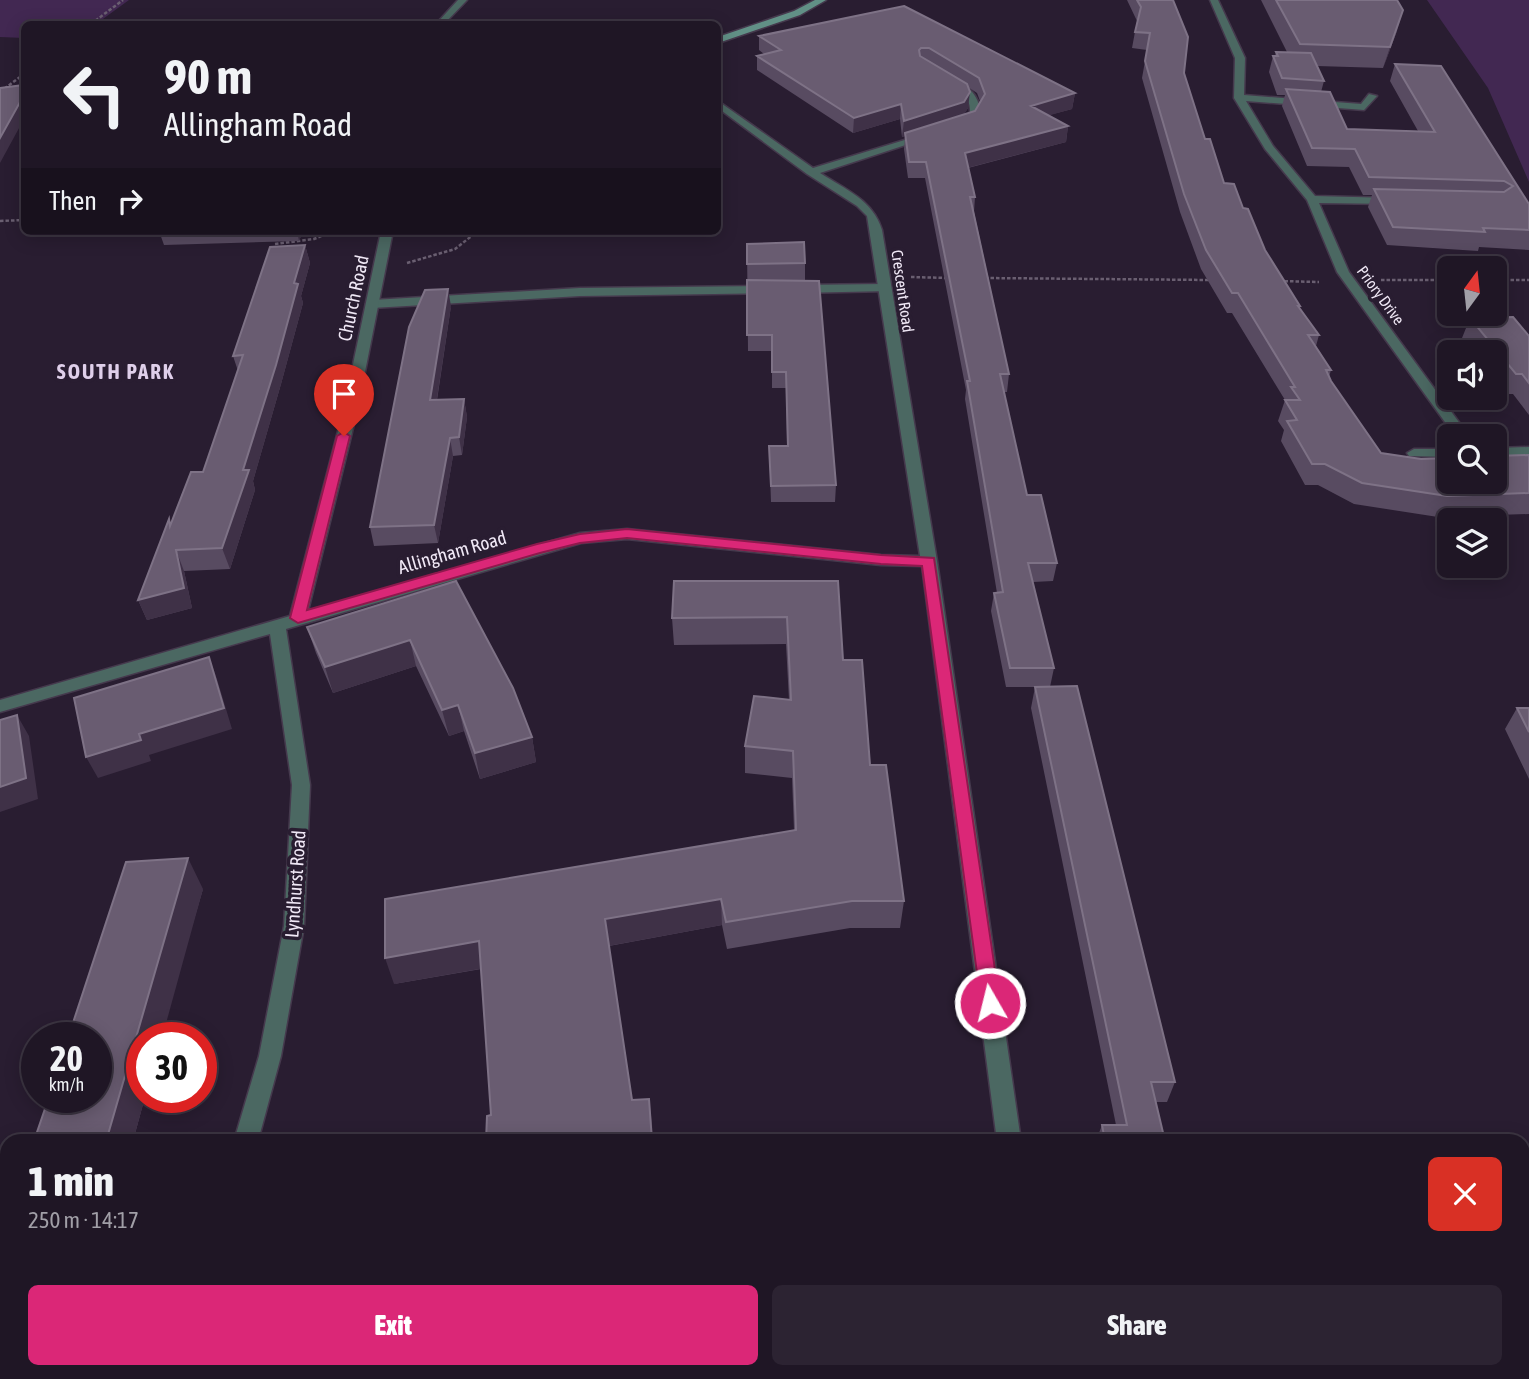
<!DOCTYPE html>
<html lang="en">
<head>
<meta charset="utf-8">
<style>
	:root { --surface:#1f1625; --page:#2c2332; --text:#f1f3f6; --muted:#a19fa7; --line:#3c3542; --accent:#db2777 }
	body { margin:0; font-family:"Asap Condensed",sans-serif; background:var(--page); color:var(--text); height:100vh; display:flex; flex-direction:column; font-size:26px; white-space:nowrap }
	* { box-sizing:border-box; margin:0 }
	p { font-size:23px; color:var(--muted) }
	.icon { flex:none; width:38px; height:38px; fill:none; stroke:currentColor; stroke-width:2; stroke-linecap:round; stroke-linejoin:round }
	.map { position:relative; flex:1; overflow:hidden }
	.details { position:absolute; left:0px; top:1134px; width:1530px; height:245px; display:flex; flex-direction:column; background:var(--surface); border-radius:21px 21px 0 0; box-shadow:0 4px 18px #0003,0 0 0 2px var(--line) }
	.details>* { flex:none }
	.top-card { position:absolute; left:21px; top:21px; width:700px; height:214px; border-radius:10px; box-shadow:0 4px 18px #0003,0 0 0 2px var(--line); background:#1f1625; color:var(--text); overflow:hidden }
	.needle { width:46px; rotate:15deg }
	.fabs { position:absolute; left:1437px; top:256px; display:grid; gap:14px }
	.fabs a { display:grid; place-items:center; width:70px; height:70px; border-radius:10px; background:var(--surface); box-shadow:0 4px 18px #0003,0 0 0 2px var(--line); font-size:35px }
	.speed { position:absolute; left:21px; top:1022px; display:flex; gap:14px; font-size:35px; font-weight:700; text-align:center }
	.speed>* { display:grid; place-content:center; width:91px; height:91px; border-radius:50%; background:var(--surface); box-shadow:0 4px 18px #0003,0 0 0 2px var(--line); line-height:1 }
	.speed small { font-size:18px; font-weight:400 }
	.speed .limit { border:10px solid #d22; background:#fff; color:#111 }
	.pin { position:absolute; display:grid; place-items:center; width:60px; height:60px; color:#fff; margin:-72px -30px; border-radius:50% 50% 50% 0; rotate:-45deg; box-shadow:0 0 7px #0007 }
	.pin .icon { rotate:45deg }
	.me { position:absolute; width:77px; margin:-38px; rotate:352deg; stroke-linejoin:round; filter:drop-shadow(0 0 5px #0008) }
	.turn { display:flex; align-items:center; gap:24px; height:147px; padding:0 28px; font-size:32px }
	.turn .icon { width:91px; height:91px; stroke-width:2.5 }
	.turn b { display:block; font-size:49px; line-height:60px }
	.then { display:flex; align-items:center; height:66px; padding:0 28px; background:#0003; gap:14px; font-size:26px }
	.round { display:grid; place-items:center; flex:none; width:74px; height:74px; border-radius:10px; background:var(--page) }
	.overview { display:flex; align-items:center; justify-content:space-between; height:119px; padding:0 28px }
	h1 { font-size:42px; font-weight:800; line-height:52px }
	.action { display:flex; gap:14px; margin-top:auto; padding:14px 28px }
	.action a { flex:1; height:80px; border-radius:10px; background:var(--accent); color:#fff; font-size:28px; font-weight:800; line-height:80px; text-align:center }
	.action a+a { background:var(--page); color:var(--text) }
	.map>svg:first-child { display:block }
</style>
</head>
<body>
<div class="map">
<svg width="1529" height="1379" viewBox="0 0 1529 1379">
	<rect width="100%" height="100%" fill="#291d31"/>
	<!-- green -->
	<path fill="#422852" d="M 0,0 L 129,0 L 96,24 L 24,24 L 24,38 L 0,37 Z
		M 1427,0 L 1529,0 L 1529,182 L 1488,88 Z"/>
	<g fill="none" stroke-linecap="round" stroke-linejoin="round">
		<defs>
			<path id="lane" d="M 884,284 L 888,285 L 888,291 L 798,293 L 792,289 L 798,285 Z
				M 770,286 L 776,290 L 774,293 L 580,296 L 372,308 L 366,304 L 372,300 L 580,288 Z"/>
			<path id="street" d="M 458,0 L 467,0 L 444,24 L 436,24 Z
				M 1210,0 L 1218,0 L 1245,58 L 1244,95 L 1361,104 L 1369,94 L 1377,96 L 1364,110 L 1246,101 L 1273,146 L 1315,196 L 1393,198 L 1399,201 L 1393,204 L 1319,203 L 1349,272 L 1469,436 L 1455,436 L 1337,272 L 1307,200 L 1265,149 L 1234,98 L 1235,58 Z
				M 947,80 C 964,79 981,96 980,114 L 965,127 L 956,125 L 970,113 C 971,96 960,91 947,84 Z
				M 718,101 L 813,168 L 921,135 L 930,137 L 820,173 C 845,189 873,200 882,230 L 937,561 L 1021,1141 L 997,1141 L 922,566 L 881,565 L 627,539 L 581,543 L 286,629 L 310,785 L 304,926 L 281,1056 L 258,1141 L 234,1141 L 259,1056 L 284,926 L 292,785 L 270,634 L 0,712 L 0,700 L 290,616 L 343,412 L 381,231 L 393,231 L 357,412 L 308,611 L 580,533 L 627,529 L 881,555 L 920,556 L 867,216 L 857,206 L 807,174 L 718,108 Z
				M 1529,447 L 1529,455 L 1494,456 L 1494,448 Z
				M 1414,449 L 1449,449 L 1449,457 L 1409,456 L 1407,453 Z
				M 0,1252 L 7,1252 L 7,1276 L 0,1276 Z
				M 133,1372 L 160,1372 L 157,1379 L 130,1379 Z
				M 1029,1372 L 1055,1372 L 1056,1379 L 1030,1379 Z"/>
			<path id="secondary" d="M 815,0 L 826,0 L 800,15 L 718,43 L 718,37 L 794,11 Z"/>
		</defs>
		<!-- lane casing -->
		<use href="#lane" stroke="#45394d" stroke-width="3"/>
		<!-- street casing -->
		<use href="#street" stroke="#45394d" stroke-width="3"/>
		<!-- secondary casing -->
		<use href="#secondary" stroke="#45394d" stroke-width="3"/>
		<!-- path -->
		<path stroke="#6a5f71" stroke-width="2.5" stroke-dasharray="3.5 2" stroke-linecap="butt" d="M 91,24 L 123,0
			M 0,92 L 24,74
			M 0,221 L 24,220
			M 275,244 L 314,239 L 334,231
			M 407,263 L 455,249 L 478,231
			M 911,277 L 948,278
			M 985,278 L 1211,280
			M 1381,280 L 1449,280
			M 1494,280 L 1529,280
			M 1279,281 L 1319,282"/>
		<!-- lane -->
		<use href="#lane" fill="#4b6862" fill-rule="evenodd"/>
		<!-- street -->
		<use href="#street" fill="#4b6862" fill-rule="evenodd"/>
		<!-- secondary -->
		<use href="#secondary" fill="#619086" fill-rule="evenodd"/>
	</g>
	<!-- wall -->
	<path fill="#584b61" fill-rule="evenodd" d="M 1127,0 L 1173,0 L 1184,73 L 1205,139 L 1224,183 L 1243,208 L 1265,250 L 1300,306 L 1300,308 L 1319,335 L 1316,346 L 1331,370 L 1329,377 L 1331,381 L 1381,453 L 1421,459 L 1529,455 L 1529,514 L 1438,517 L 1354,504 L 1318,485 L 1305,485 L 1281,441 L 1284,430 L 1278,421 L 1285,400 L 1232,313 L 1227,313 L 1201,269 L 1180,212 L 1142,78 L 1147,50 L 1132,48 L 1137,21 Z
		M 1261,0 L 1397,0 L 1397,31 L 1383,68 L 1317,66 L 1324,81 L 1321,92 L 1347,129 L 1418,131 L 1390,81 L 1395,64 L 1441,66 L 1529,204 L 1529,250 L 1479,247 L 1478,251 L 1387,245 L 1368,207 L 1372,195 L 1363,195 L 1349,167 L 1307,166 L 1282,106 L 1285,95 L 1277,95 L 1269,72 L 1273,56 L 1275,56 L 1276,52 L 1287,52 Z
		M 904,6 L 1075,93 L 1072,109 L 1049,115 L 1068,126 L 1066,142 L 968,168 L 975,197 L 974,212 L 1009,374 L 1007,392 L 1004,392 L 1027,495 L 1057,563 L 1053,581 L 1033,582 L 1054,668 L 1050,687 L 1175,1082 L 1167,1102 L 1155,1102 L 1165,1141 L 1096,1141 L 1102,1125 L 1116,1125 L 1031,708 L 1035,687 L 1006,687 L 991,611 L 994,593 L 997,593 L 965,399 L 966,390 L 925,178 L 908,178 L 904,149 L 905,136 L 902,137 L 900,119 L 853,133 L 757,70 L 757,56 L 764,54 L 759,50 L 759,36 ZM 968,87 L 977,93 L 980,101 L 975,111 L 964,114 L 968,108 Z
		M 159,231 L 303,231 L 299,241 L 164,245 Z
		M 747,244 L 805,263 L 805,281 L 836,485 L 835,502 L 771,502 L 769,446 L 787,446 L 786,388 L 772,388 L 772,351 L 748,351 Z
		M 305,245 L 310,263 L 301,296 L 303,303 L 281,384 L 253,481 L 255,490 L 230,569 L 184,571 L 192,608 L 147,620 L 138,600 L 171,524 L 203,472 L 238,371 L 233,356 Z
		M 451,306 L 437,400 L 464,399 L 467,417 L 462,455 L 453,456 L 438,543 L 374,546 L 370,527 Z
		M 1470,318 L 1529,336 L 1529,415 L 1513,394 L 1507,394 L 1494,379 L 1494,352 L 1473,352 L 1462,338 Z
		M 456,581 L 532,737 L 536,762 L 480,779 L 464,731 L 449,736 L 416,666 L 333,693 L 316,653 L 307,627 Z
		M 838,581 L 843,660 L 904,901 L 900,928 L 850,928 L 727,949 L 722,925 L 609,946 L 632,1100 L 649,1099 L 653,1141 L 486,1141 L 491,1115 L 481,969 L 394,984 L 794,830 L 792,778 L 745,773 L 745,746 L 789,700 L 786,644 L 674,645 L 672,618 Z
		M 1517,708 L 1529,708 L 1529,779 L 1505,729 Z
		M 203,889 L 142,1097 L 145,1097 L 133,1141 L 34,1141 Z
		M 1151,1372 L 1226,1372 L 1228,1379 L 1153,1379 Z"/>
	<!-- shaded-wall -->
	<path fill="#3f3147" d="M 1403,10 L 1397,31 L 1383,68 L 1390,47 Z
		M 970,92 L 968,108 L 962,118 L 905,133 L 905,136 L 902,137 L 904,121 Z
		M 1075,93 L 1072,109 L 1029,121 L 1031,106 Z
		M 24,95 L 24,119 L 0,163 L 0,138 Z
		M 901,104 L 900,119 L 853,133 L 854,118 Z
		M 1068,126 L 1066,142 L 963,169 L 965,153 Z
		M 297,231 L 303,231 L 299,241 Z
		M 305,245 L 310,263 L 301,296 L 303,303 L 281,384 L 253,481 L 255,490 L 230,569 L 222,548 Z
		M 448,289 L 451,306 L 434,418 L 430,400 Z
		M 464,399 L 467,417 L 462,455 L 459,437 Z
		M 450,438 L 453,456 L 438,543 L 434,525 Z
		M 176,550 L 184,571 L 192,608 L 147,620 L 138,600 Z
		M 410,640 L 416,666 L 333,693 L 325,667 Z
		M 209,657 L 217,679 L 232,729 L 149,755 L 151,761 L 98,778 L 86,757 L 139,734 Z
		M 458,705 L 464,731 L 449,736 L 442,710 Z
		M 17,715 L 29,736 L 38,799 L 0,812 L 0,787 Z
		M 532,737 L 536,762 L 480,779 L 475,753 Z
		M 188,858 L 203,889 L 162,1038 L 142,1038 L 142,1097 L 145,1097 L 133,1141 L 109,1141 L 107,1138 Z
		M 721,899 L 722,925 L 608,946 L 605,919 Z
		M 479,941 L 485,968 L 394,984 L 385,958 Z
		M 649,1099 L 652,1123 L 653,1141 L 652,1141 Z
		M 287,1372 L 305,1372 L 302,1379 L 284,1379 Z"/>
	<!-- building -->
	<path fill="#695c71" stroke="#7e7286" stroke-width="2" d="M 1137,0 L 1173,0 L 1188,37 L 1184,73 L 1205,139 L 1210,139 L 1224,183 L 1234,184 L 1243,208 L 1248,209 L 1265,250 L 1300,306 L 1298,306 L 1319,335 L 1308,335 L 1331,370 L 1326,370 L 1331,381 L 1381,453 L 1421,459 L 1449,458 L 1449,481 L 1494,481 L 1494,456 L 1529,455 L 1529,493 L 1447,496 L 1362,483 L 1325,464 L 1312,464 L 1287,421 L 1297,420 L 1285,400 L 1300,400 L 1291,387 L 1295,387 L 1238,293 L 1232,293 L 1206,250 L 1184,194 L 1145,61 L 1150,33 L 1135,32 L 1141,7 Z
		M 1276,0 L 1397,0 L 1403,10 L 1390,47 L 1300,44 Z
		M 904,6 L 1075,93 L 1031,106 L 1068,126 L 965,153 L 975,197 L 970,197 L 1009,374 L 1000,374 L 1027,495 L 1041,495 L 1057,563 L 1028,563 L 1054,668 L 1010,668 L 994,593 L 1003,592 L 967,381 L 970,381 L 926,162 L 909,162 L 905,133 L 975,111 L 985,94 L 979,78 L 929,48 L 921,48 L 919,50 L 920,56 L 967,84 L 970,92 L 964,102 L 904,121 L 901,104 L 854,118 L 757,56 L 781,50 L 759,36 Z
		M 1276,52 L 1311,53 L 1324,81 L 1282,78 L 1273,56 L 1278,56 Z
		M 1395,64 L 1441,66 L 1529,204 L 1529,230 L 1483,228 L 1485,232 L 1393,227 L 1374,189 L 1504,192 L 1513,186 L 1504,181 L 1369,177 L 1355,149 L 1312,148 L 1286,89 L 1330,92 L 1347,129 L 1435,132 Z
		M 24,85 L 24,95 L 0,138 L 0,88 Z
		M 804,242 L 805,263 L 747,264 L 747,244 Z
		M 305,245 L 294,283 L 298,284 L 276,365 L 243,470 L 249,470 L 222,548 L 176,550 L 184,588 L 138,600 L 169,519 L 170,526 L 191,472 L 203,472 L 243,355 L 233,356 L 270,247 Z
		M 747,280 L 819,281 L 836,485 L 771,486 L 769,446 L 788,446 L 786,372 L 772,372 L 772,335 L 747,335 Z
		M 448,289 L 430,400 L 464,399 L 459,437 L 450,438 L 434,525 L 370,527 L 409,327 L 425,290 Z
		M 1513,317 L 1529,336 L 1529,383 L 1522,374 L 1516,374 L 1470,318 Z
		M 456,581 L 513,688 L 532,737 L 475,753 L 458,705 L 442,710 L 410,640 L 325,667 L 307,627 Z
		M 674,581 L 838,581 L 843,660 L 862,660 L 870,765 L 886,765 L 904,901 L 852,901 L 726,922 L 721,899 L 605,919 L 632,1100 L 649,1099 L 652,1141 L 486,1141 L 487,1116 L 491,1115 L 479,941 L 385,958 L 385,899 L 796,830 L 793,751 L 745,746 L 754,696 L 791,700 L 787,617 L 672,618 Z
		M 209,657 L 224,708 L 139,734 L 141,740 L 86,757 L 74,698 Z
		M 1077,686 L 1175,1082 L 1151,1082 L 1165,1141 L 1105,1141 L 1102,1125 L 1127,1125 L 1035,687 Z
		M 1517,708 L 1529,708 L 1529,732 Z
		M 17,715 L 26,778 L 0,787 L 0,720 Z
		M 188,858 L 107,1138 L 60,1141 L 34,1141 L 49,1097 L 96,1097 L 96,1038 L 68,1038 L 126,862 Z
		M 218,1372 L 287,1372 L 284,1379 L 215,1379 Z
		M 852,1372 L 919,1372 L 919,1379 L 852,1379 Z
		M 1164,1372 L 1226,1372 L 1228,1379 L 1165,1379 Z"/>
	<!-- route -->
	<path fill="#db2777" stroke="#8e194d" stroke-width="2" d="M 344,432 L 350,436 L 307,610 L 537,544 L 580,534 L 627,529 L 881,555 L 934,558 L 1000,1003 L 997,1009 L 990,1011 L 983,1009 L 981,1003 L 922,566 L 881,564 L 627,538 L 580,543 L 540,553 L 298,623 L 290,618 L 337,436 Z"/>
	<g text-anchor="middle" stroke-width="7" stroke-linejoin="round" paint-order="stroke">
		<!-- far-street labels -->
		<g font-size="16" fill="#f0e8f6" stroke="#291d31">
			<text transform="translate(903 291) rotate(82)" y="6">Crescent Road</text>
			<text transform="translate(1381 295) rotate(54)" y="6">Priory Drive</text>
		</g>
		<!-- street labels -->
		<g font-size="19" fill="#f0e8f6" stroke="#291d31">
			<text transform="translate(353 298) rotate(-78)" y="7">Church Road</text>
			<text transform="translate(452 552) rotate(-16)" y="7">Allingham Road</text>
			<text transform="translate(295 884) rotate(-86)" y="7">Lyndhurst Road</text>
		</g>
		<!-- far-district labels -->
		<g font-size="21" font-weight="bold" letter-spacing="2" fill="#dfcfea" stroke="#291d31">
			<text x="116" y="379">SOUTH PARK</text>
		</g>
	</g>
</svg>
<div class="fabs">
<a><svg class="needle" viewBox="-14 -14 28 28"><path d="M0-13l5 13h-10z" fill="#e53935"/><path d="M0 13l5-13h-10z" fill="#a19fa7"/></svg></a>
<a><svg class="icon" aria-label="sound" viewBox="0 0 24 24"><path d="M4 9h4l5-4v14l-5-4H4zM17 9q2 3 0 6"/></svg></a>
<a><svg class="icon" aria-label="search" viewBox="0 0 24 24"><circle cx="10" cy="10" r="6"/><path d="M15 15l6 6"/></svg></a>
<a><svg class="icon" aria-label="layers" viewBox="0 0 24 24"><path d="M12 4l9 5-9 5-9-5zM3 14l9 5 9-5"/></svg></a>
</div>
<div class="speed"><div>20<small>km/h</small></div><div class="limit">30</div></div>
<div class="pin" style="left:344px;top:436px;background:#d93025"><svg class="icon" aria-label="arrive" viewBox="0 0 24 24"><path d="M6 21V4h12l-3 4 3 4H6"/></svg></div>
<svg class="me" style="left:990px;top:1003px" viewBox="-20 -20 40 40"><circle r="17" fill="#db2777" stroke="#fff" stroke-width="3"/><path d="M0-11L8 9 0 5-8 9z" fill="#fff"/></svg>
<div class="top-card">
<div class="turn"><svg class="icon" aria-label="left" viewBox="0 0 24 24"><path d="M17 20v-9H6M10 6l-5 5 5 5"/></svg><div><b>90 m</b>Allingham Road</div></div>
<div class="then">Then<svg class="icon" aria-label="right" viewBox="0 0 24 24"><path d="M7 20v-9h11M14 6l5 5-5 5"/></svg></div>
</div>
<section class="details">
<div class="overview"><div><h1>1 min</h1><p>250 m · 14:17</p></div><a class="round" style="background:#d93025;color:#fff"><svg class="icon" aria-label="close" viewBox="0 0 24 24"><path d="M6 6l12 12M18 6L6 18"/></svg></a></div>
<div class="action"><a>Exit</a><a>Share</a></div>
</section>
</div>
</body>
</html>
